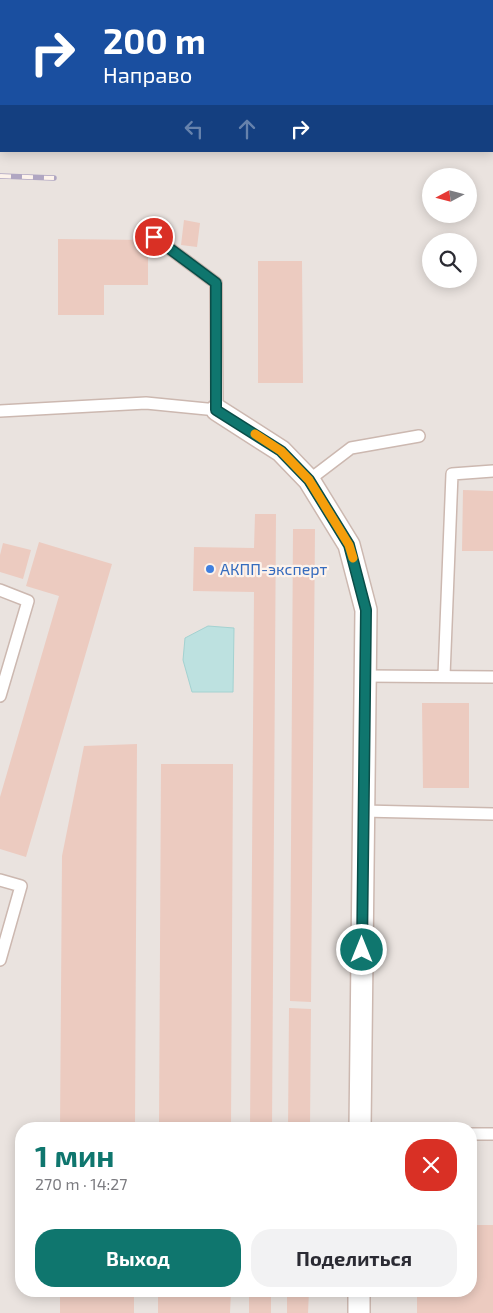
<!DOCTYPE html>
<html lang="ru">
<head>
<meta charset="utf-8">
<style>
	:root { --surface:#fff; --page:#f2f2f3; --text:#2b2b33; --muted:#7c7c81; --accent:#0f766e }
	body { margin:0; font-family:"Exo 2",sans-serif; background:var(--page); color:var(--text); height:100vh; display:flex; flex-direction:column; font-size:19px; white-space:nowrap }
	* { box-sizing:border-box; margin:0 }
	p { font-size:16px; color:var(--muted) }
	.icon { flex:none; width:28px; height:28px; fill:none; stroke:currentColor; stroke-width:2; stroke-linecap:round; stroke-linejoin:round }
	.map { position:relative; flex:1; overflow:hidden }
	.sheet { position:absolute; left:15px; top:1122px; width:462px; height:175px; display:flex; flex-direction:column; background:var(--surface); border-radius:20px; box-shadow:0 2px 12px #0003 }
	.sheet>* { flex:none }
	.guide { position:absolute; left:0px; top:0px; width:494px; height:152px; box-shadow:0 2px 12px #0003; background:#1a4fa0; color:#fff; overflow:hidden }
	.needle { width:32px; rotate:263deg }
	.fabs { position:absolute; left:422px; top:168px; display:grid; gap:10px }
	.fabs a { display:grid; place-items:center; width:55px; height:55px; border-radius:50%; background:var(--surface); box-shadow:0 2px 12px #0003; font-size:25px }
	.pin { position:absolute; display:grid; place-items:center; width:42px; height:42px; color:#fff; margin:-21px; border:2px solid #fff; border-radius:50%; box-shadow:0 1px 5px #0007 }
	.me { position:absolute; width:55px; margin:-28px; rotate:0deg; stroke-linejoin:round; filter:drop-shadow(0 0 4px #0008) }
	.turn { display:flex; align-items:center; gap:18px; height:105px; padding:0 20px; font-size:22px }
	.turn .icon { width:65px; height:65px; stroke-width:2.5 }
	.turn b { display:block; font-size:35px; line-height:42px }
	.lanes { display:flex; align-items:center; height:48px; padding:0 20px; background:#0003; justify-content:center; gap:25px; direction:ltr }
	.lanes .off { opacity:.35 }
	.round { display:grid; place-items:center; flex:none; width:52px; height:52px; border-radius:20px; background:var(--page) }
	.head { display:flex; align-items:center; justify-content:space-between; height:85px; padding:0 20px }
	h1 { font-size:30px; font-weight:700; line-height:38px; color:var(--accent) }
	.action { display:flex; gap:10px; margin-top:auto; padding:10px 20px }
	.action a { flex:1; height:58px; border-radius:20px; background:var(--accent); color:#fff; font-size:20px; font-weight:700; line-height:58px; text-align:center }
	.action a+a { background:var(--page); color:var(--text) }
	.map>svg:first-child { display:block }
</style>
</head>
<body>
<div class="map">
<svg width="493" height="1313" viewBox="0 0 493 1313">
	<rect width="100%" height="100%" fill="#faefe6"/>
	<!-- industrial -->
	<path fill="#eae3df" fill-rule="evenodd" d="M 0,0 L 493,0 L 493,1313 L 0,1313 ZM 1,1 L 492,1 L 492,151 L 1,151 ZM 431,176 L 469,176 L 469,214 L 431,214 ZM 431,241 L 469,241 L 469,279 L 431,279 ZM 21,1129 L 471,1129 L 471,1291 L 21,1291 Z"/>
	<!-- water -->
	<path fill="#bde1e0" stroke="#a4d2d1" d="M 208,626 L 234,628 L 233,692 L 192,692 L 183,660 L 185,638 Z"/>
	<!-- building -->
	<path fill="#eccbc0" d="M 184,220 L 200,223 L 197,247 L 181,245 Z
		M 58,239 L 148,240 L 148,285 L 104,285 L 104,315 L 58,315 Z
		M 258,261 L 302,261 L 303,383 L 258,383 Z
		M 463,490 L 493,491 L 493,551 L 462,551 Z
		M 255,514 L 276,514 L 272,1129 L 250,1129 L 254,592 L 193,591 L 194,547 L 254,548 Z
		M 293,529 L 315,529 L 311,1002 L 290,1001 Z
		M 39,542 L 112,564 L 26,857 L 0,849 L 0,797 L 59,596 L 26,586 Z
		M 3,543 L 31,550 L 23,579 L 0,572 L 0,555 Z
		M 422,703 L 469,703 L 469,788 L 423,788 Z
		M 137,744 L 135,1129 L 60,1129 L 62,856 L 84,746 Z
		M 161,764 L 233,764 L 231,1129 L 159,1129 Z
		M 289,1008 L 311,1009 L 310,1129 L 288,1129 Z
		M 471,1225 L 493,1225 L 493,1313 L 417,1313 L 417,1291 L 471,1291 Z
		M 60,1291 L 134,1291 L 134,1313 L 60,1313 Z
		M 158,1291 L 231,1291 L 230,1313 L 158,1313 Z
		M 249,1291 L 271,1291 L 271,1313 L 249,1313 Z
		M 287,1291 L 309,1291 L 308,1313 L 287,1313 Z"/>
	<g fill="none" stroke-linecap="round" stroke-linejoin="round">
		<defs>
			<path id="service" d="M 0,411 L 146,403 L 217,410 L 216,283 L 154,237
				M 309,480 L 351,448 L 419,436
				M 0,590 L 28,601 L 0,696
				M 365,676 L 493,677
				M 444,676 L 452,474 L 493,471
				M 363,811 L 493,814
				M 0,880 L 21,886 L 0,960
				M 471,1134 L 493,1134"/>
			<path id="minor" d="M 217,410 L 281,451 L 309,480 L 349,545 L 366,610 L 360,1129
				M 359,1313 L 359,1291"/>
		</defs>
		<!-- service casing -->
		<use href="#service" stroke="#ccb8b0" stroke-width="14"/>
		<!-- minor casing -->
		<use href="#minor" stroke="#ccb8b0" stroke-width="24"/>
		<!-- service -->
		<use href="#service" stroke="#fff" stroke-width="11"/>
		<!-- minor -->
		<use href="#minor" stroke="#fff" stroke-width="21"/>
		<defs>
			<path id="rail" d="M 0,176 L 54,178"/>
		</defs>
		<!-- rail casing -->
		<use href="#rail" stroke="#b0a6c2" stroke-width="5.5"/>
		<!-- rail -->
		<use href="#rail" stroke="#fdf3ec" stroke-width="4" stroke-dasharray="11" stroke-linecap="butt"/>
	</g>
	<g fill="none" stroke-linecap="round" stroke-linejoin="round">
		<defs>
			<path id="route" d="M 154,237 L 216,283 L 216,410 L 281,451 L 309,480 L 349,545 L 366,610 L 362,950"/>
		</defs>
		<!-- route casing -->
		<use href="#route" stroke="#0a4d48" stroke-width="12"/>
		<!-- route -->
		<use href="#route" stroke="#0f766e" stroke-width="9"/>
		<!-- slow -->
		<path stroke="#f59e0b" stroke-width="9" d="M 255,434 L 281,451 L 309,480 L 349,545 L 353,558"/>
	</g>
	<!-- markers -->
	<circle fill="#3f7fe0" stroke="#fdf3ec" stroke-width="2" cx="210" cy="569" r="5"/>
	<g text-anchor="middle" stroke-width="4.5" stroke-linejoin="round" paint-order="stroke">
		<!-- shop labels -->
		<g font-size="16" fill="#366cbe" stroke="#fdf3ec" text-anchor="start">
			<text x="220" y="575">АКПП-эксперт</text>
		</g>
	</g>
</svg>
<div class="fabs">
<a><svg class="needle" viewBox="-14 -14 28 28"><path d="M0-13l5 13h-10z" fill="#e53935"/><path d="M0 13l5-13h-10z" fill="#7c7c81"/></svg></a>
<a><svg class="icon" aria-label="search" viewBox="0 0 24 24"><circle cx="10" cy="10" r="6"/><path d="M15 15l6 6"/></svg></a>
</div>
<div class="pin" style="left:154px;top:237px;background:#d93025"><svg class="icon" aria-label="arrive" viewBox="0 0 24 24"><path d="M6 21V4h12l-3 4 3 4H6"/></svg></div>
<svg class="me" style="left:362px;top:950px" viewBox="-20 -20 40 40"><circle r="17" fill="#0f766e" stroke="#fff" stroke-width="3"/><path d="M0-11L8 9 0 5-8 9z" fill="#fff"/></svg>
<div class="guide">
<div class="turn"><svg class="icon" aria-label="right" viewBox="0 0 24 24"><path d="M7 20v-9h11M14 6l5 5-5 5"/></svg><div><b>200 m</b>Направо</div></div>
<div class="lanes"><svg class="icon off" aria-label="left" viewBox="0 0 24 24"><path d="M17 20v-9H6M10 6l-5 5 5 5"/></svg><svg class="icon off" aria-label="ahead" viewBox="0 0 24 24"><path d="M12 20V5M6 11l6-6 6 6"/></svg><svg class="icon" aria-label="right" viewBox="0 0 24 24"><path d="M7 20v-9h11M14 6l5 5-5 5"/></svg></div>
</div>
<section class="sheet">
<div class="head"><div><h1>1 мин</h1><p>270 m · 14:27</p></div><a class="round" style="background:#d93025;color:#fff"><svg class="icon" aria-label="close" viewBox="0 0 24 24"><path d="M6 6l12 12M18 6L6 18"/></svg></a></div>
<div class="action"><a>Выход</a><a>Поделиться</a></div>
</section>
</div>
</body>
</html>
